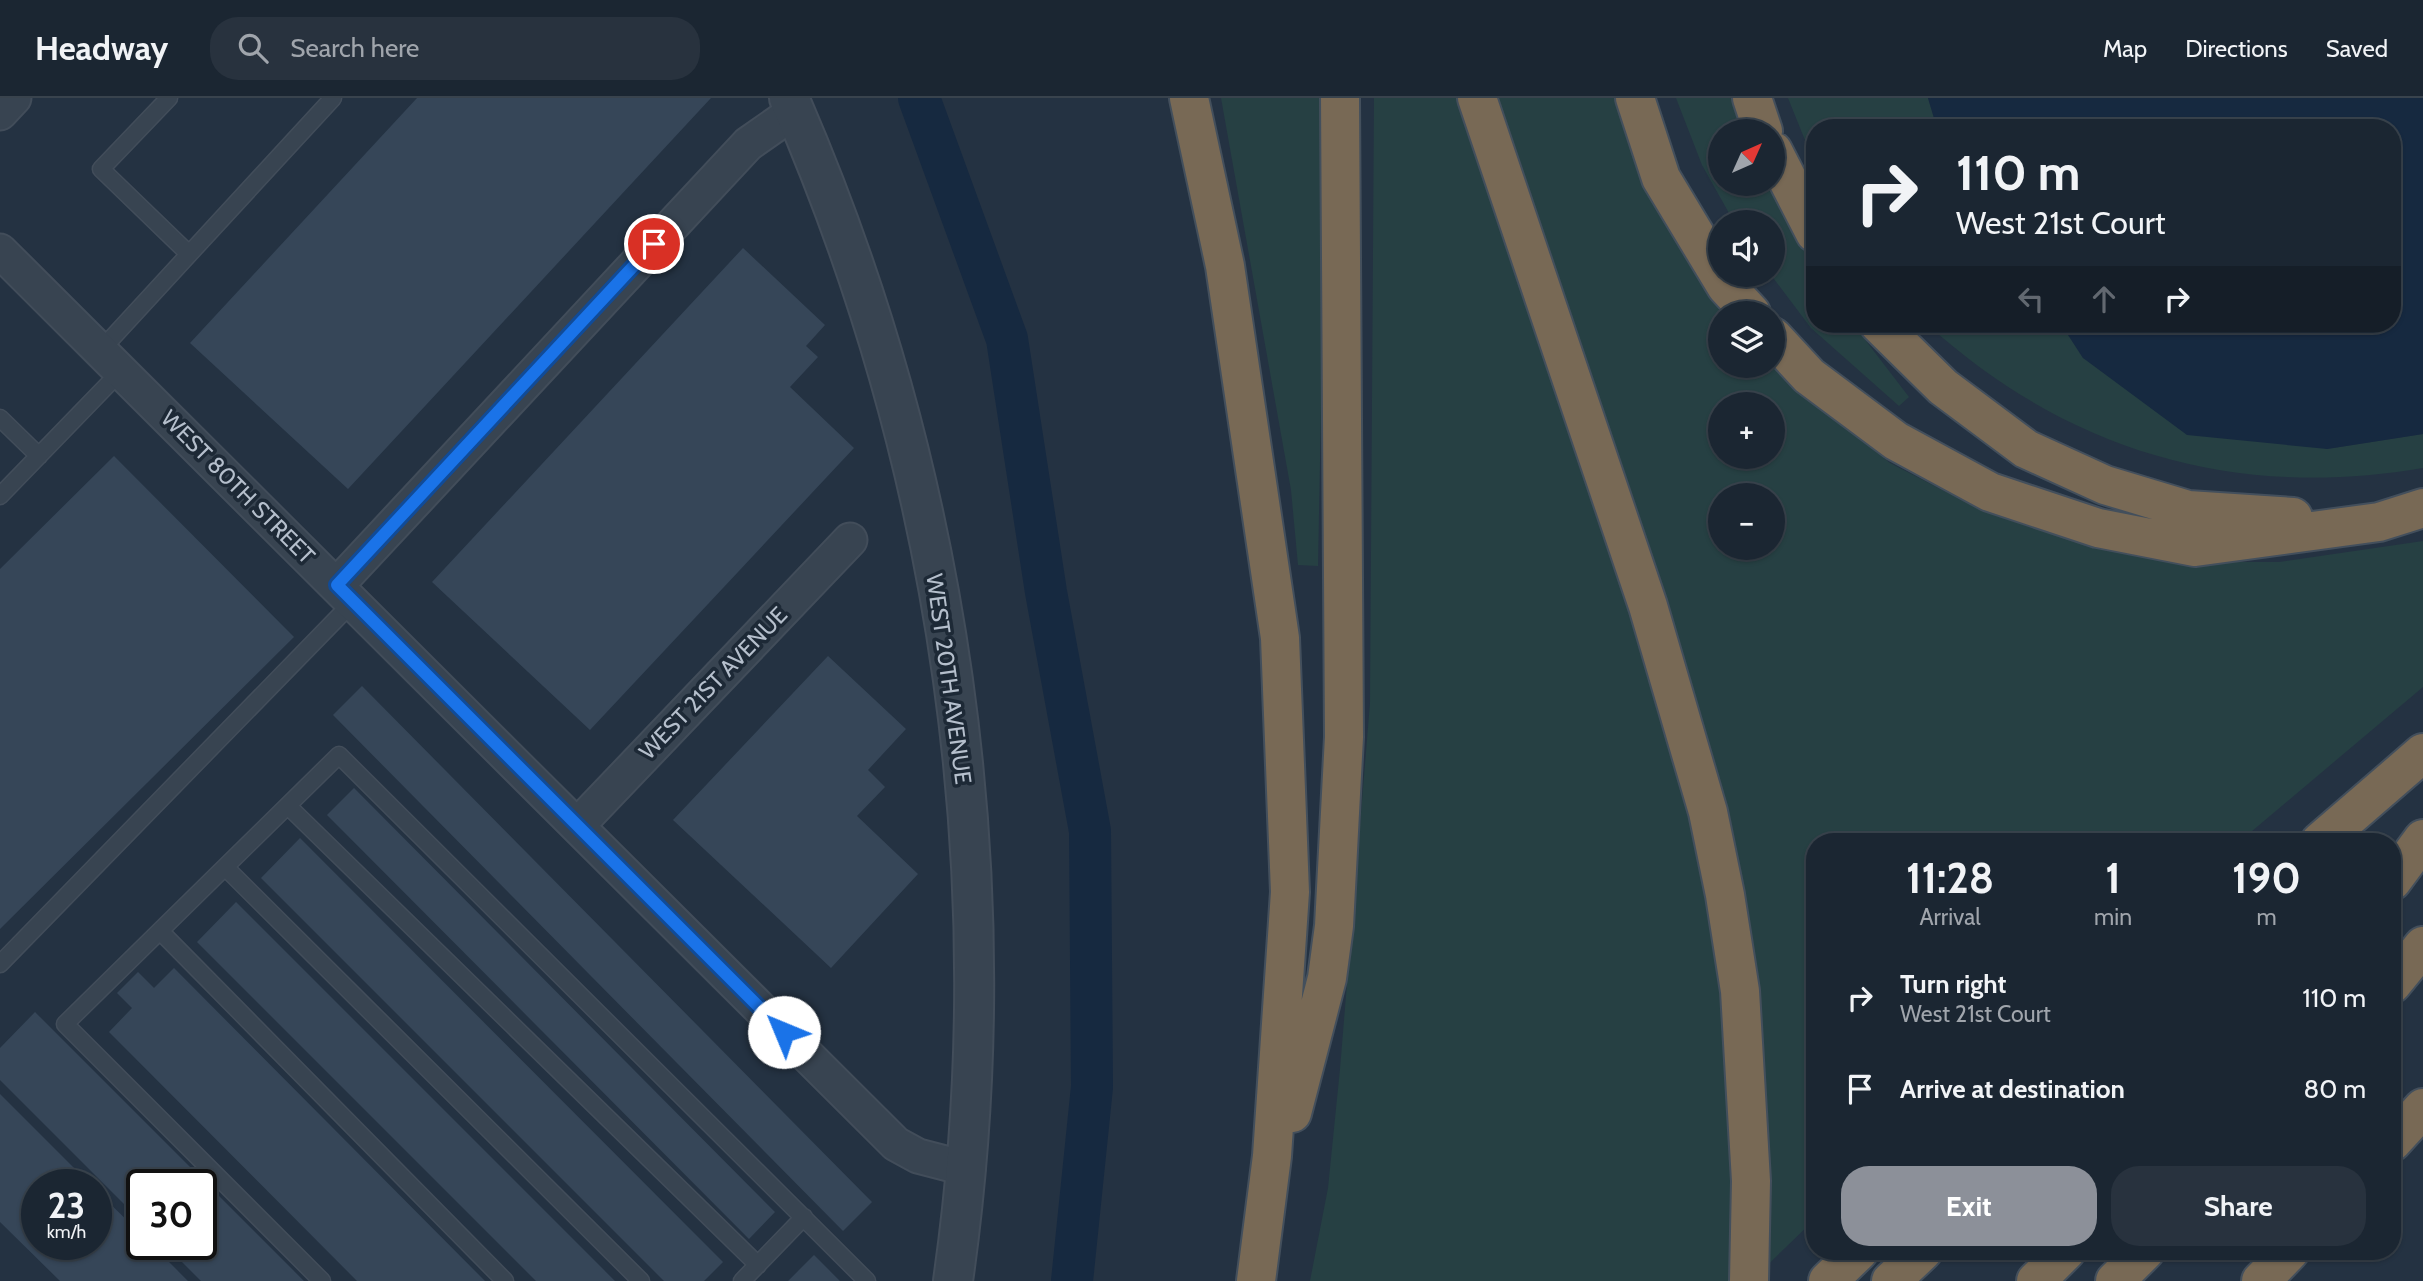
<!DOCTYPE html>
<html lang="en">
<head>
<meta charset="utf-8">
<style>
	:root { --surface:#1b2632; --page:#28323e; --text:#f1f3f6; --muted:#a0a5ac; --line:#39434d; --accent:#8c9099 }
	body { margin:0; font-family:Cabin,sans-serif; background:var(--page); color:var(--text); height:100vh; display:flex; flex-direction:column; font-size:26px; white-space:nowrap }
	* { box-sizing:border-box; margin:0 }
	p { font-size:23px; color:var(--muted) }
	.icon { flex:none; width:38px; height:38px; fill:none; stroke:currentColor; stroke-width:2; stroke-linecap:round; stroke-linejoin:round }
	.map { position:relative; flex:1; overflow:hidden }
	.side { position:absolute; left:1806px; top:735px; width:595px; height:427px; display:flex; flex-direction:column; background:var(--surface); border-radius:28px; box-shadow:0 2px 5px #0004,0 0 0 2px var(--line) }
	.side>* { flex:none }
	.banner { position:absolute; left:1806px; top:21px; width:595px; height:214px; border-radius:28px; box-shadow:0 2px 5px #0004,0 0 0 2px var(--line); background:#1b2632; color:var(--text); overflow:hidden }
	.needle { width:46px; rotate:45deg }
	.tools { position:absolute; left:1708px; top:21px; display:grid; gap:14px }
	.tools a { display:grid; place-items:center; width:77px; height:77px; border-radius:50%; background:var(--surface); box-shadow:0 2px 5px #0004,0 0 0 2px var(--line); font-size:35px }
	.speed { position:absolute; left:21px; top:1071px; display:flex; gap:14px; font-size:35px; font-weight:700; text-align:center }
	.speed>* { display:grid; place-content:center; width:91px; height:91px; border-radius:50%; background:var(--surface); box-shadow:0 2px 5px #0004,0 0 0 2px var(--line); line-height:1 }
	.speed small { font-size:18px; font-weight:400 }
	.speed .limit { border:4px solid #111; border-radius:10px; background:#fff; color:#111 }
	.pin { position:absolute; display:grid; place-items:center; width:60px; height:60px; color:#fff; margin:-30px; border:4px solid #fff; border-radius:50%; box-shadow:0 2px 7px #0007 }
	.me { position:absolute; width:77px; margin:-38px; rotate:315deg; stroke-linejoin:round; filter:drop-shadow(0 0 5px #0008) }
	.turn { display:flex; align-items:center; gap:24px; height:147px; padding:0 35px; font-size:32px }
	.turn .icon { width:91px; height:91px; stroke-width:2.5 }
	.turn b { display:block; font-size:49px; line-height:60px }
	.lanes { display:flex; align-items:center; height:66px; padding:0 35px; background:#0003; justify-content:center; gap:35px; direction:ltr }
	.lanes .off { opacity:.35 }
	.eta { display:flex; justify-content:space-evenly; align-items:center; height:119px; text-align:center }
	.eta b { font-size:42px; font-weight:700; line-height:49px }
	.primary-button { display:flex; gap:14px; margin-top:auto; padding:14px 35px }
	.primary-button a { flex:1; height:80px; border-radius:28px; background:var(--accent); color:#fff; font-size:28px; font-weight:700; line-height:80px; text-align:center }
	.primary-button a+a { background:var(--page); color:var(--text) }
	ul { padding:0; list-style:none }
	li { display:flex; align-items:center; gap:21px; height:91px; padding:0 35px }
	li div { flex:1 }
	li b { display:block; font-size:26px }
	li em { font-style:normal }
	header { display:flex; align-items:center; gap:42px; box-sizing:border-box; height:98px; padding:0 35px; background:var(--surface); border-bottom:2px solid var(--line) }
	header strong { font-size:33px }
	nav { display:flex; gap:38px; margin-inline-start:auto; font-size:24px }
	.search { width:490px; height:63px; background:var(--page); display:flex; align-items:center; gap:18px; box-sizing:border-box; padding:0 24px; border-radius:28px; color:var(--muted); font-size:26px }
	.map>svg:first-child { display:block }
</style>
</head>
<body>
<header>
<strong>Headway</strong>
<div class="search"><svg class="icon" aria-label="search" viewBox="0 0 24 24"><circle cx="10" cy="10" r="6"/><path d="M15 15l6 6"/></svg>Search here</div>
<nav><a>Map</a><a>Directions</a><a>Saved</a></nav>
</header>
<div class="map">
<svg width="2423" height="1183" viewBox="0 0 2423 1183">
	<rect width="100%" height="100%" fill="#243242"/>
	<!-- green -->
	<path fill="#264043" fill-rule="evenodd" d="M 1221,0 L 1327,0 L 1318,468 L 1298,467 L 1291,392 Z
		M 1374,0 L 1617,0 L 1729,215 L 1720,215 L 1720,268 L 1773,268 L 1773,262 L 1803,294 L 1890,365 L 1985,414 L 2086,447 L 2200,464 L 2279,464 L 2423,443 L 2423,589 L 2239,744 L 1815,744 L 1815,1121 L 1751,1183 L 1310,1183 L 1328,1090 L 1340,971 L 1370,605 ZM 1720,306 L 1773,306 L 1773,359 L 1720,359 ZM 1720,397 L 1773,397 L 1773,450 L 1720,450 Z
		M 1676,0 L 1743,0 L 1753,33 L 1720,33 L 1720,86 L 1773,86 L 1789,122 L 1815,166 L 1815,226 L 1853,226 L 1909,299 L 1899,308 L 1811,230 L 1771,177 L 1773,124 L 1734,124 L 1702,67 Z
		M 1788,0 L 1928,0 L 1937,30 L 1815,30 L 1815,67 Z
		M 1927,226 L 2061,226 L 2083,260 L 2327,351 L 2423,336 L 2423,370 C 2236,402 2068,354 1927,226 Z"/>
	<!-- water -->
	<path fill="#162940" d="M 1928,0 L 2423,0 L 2423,336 L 2327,351 L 2187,337 L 2083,260 L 2061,226 L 2392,226 L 2392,30 L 1937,30 Z"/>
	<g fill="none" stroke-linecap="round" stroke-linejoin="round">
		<!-- canal -->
		<path stroke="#162940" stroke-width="42" d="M 919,0 L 1007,241 L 1046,494 L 1090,733 L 1092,989 L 1072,1183"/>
	</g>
	<!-- building -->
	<path fill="#364658" d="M 417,0 L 711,0 L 348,391 L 190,245 Z
		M 743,150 L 825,227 L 806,248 L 818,259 L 790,289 L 854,350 L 590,632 L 432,484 Z
		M 114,358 L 294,539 L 0,831 L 0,471 Z
		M 828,558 L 906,631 L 868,672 L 885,689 L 857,718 L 918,776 L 831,870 L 673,722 Z
		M 362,588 L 872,1104 L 843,1133 L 333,617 Z
		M 354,690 L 775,1114 L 749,1141 L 327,717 Z
		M 300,740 L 723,1164 L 704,1183 L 664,1183 L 261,780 Z
		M 236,804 L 615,1183 L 536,1183 L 197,844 Z
		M 174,870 L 485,1183 L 357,1183 L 109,934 L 132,910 L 117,895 L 138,874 L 154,890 Z
		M 35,914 L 304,1183 L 201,1183 L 164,1146 L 201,1146 L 201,1087 L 142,1087 L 142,1124 L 0,982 L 0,950 Z
		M 0,996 L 91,1087 L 37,1087 L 37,1146 L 96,1146 L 96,1092 L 142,1137 L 142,1146 L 151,1146 L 188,1183 L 60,1183 L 0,1124 Z
		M 814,1157 L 840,1183 L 788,1183 Z"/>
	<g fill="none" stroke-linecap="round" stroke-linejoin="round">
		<defs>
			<path id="service" d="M 169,0 L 101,71 L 189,156
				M 100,253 L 333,0
				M 0,320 L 39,358
				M 0,398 L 121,273
				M 288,708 L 758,1167
				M 225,769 L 641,1183
				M 160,833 L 505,1183
				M 0,866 L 353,504
				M 322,1183 L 65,926 L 339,657 L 867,1183
				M 742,1183 L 804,1119"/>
			<path id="minor" d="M 0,15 L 14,0
				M 0,153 L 896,1046 L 918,1058 L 968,1071
				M 337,487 L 748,46 L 795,13
				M 577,728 L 850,442"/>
			<path id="tertiary" d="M 789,0 C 950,369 1010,784 953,1183"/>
			<path id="motorway" d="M 1189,0 L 1225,168 L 1280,540 L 1290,794 L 1272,1058 L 1256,1183
				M 1477,0 L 1648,508 L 1708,714 L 1725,797 L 1740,893 L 1751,1083 L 1749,1183
				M 1635,0 L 1661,80 L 1726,188 L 1751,215
				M 1752,0 L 1763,33
				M 1773,53 L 1815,135
				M 1879,226 L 1943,289 L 2026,351 L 2105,387 L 2188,412 L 2293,419
				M 1773,239 L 1809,278 L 1896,343 L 1990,394 L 2098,430 L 2195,449 L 2379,424 L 2423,410
				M 2320,744 L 2423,655
				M 2392,783 L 2423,741
				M 2392,886 L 2423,848
				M 1292,1015 L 1327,880 L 1334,828 L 1344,639 L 1340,0
				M 2392,1044 L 2423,1010
				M 1828,1183 L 1859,1153
				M 1891,1183 L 1923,1153
				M 2036,1183 L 2066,1153
				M 2115,1183 L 2145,1153
				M 2261,1183 L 2290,1153"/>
		</defs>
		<!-- service casing -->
		<use href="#service" stroke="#424d5a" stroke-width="19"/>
		<!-- minor casing -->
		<use href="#minor" stroke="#424d5a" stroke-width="37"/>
		<!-- tertiary casing -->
		<use href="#tertiary" stroke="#424d5a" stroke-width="42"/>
		<!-- motorway casing -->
		<use href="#motorway" stroke="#434f5c" stroke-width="42"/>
		<!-- service -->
		<use href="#service" stroke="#384451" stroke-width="16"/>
		<!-- minor -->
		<use href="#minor" stroke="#384451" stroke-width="33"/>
		<!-- tertiary -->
		<use href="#tertiary" stroke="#384451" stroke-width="38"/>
		<!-- motorway -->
		<use href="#motorway" stroke="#786955" stroke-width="38"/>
	</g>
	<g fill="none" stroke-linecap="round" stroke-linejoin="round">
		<defs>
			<path id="route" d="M 654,146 L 337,487 L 784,934"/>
		</defs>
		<!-- route casing -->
		<use href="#route" stroke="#114b97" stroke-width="18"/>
		<!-- route -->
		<use href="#route" stroke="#1a73e8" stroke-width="12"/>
	</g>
	<g text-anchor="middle" stroke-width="7" stroke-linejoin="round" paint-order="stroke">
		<!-- street labels -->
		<g font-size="23" fill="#b5bfcc" stroke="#1d2936">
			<text transform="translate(238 389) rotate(45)" y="8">WEST 80TH STREET</text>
			<text transform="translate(949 581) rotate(82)" y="8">WEST 20TH AVENUE</text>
			<text transform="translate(713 585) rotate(-46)" y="8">WEST 21ST AVENUE</text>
		</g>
	</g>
</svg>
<div class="tools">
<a><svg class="needle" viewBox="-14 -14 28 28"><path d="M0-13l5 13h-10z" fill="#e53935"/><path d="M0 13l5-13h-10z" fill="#a0a5ac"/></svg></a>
<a><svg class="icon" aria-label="sound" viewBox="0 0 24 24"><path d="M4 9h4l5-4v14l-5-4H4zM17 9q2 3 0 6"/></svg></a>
<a><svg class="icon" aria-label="layers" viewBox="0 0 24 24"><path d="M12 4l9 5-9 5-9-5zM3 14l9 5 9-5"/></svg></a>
<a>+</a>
<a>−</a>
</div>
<div class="speed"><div>23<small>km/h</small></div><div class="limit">30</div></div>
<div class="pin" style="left:654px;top:146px;background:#d93025"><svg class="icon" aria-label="arrive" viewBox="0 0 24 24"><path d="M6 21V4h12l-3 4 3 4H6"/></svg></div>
<svg class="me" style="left:784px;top:934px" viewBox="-20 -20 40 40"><circle r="19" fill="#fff"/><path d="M0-13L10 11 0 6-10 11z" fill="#1a73e8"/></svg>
<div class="banner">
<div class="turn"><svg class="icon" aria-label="right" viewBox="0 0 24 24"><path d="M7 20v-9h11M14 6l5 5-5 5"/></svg><div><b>110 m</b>West 21st Court</div></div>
<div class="lanes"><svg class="icon off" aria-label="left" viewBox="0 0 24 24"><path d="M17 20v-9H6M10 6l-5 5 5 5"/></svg><svg class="icon off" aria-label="ahead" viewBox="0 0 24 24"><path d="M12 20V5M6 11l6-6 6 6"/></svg><svg class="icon" aria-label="right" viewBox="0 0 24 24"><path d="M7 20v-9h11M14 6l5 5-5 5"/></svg></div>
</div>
<section class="side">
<div class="eta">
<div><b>11:28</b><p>Arrival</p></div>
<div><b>1</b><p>min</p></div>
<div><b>190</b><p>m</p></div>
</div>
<ul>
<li><svg class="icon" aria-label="right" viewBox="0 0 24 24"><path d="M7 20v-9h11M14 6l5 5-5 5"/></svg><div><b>Turn right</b><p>West 21st Court</p></div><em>110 m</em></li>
<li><svg class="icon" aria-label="arrive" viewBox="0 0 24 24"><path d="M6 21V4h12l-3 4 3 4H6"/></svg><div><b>Arrive at destination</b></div><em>80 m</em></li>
</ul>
<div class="primary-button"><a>Exit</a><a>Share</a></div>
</section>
</div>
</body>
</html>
